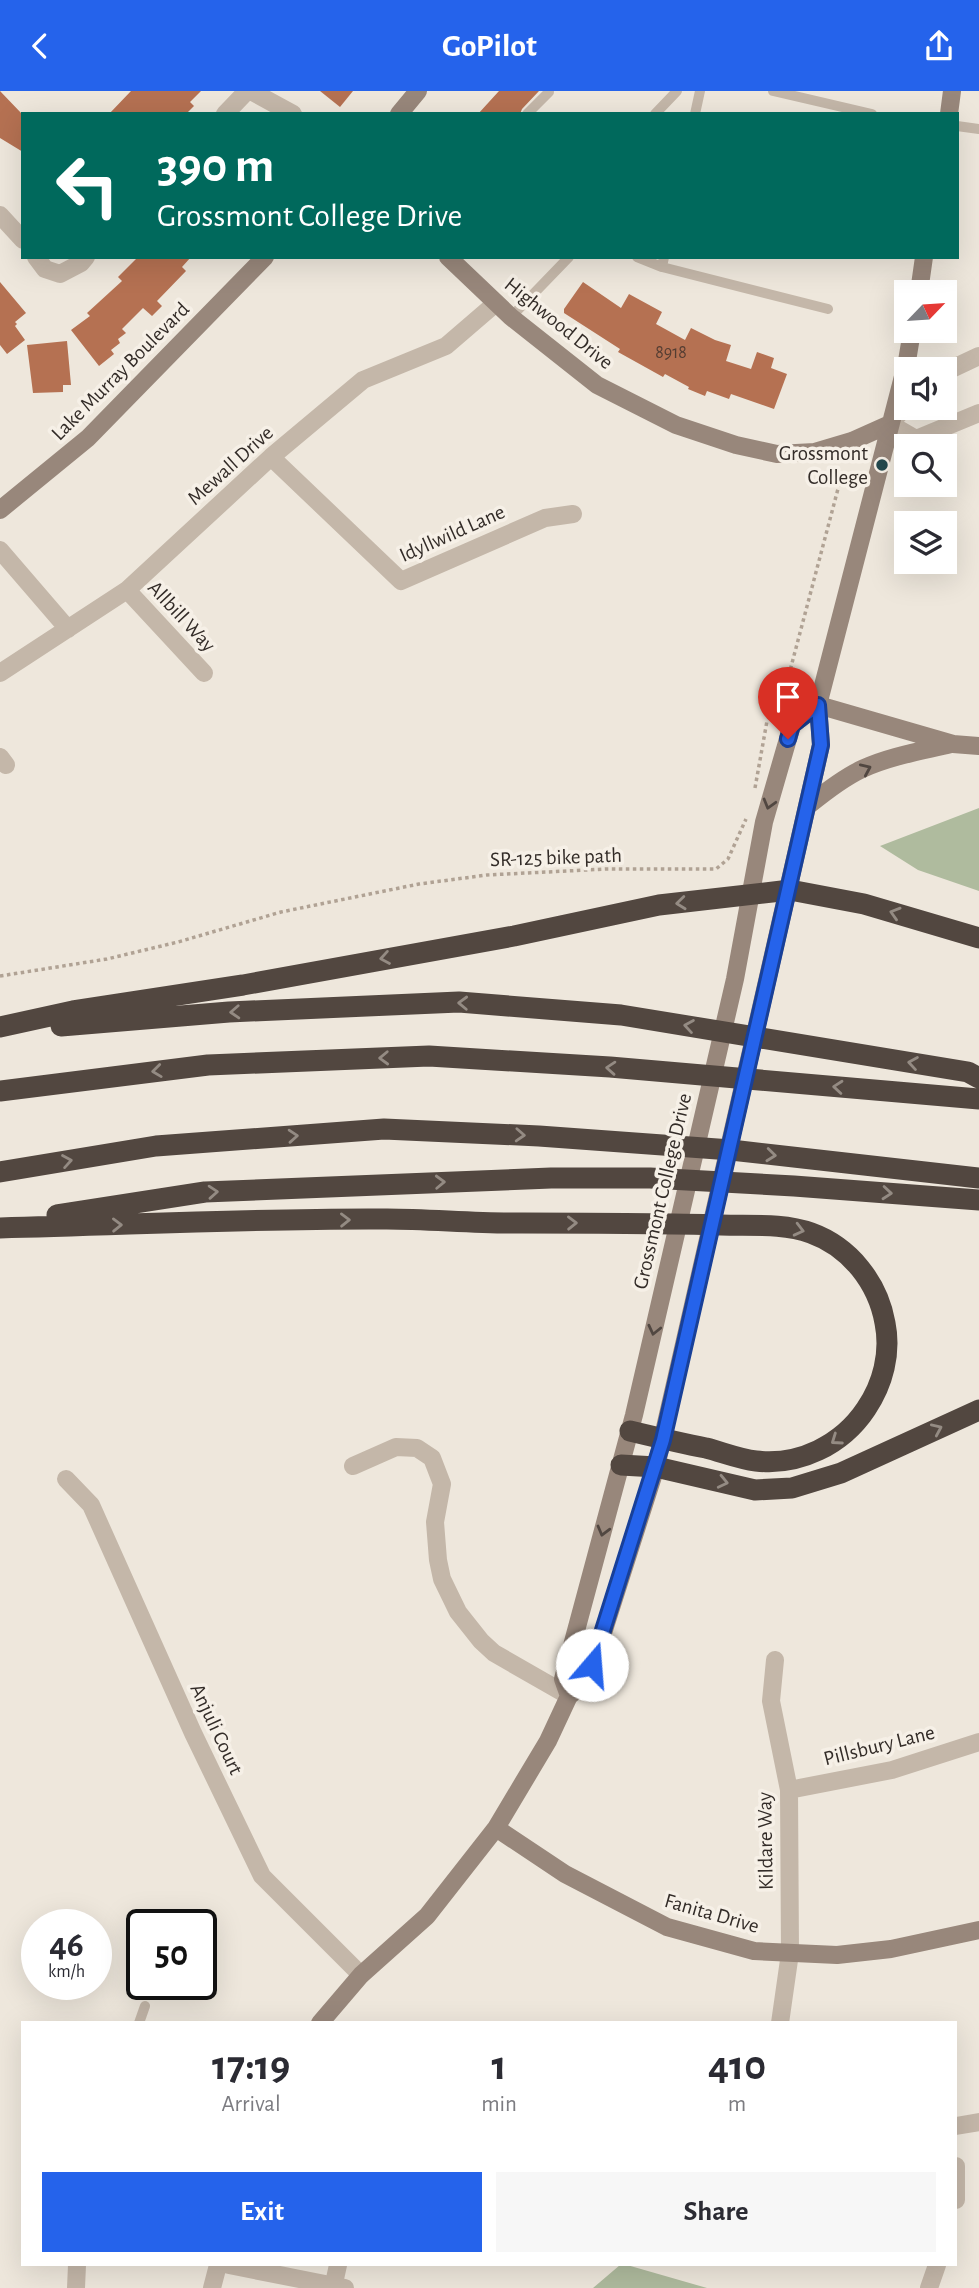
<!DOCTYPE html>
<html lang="en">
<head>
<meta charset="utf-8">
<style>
	:root { --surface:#fff; --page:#f7f7f7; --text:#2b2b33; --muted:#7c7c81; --accent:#2563eb }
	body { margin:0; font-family:"Alegreya Sans",sans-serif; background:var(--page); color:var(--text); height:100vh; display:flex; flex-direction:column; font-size:26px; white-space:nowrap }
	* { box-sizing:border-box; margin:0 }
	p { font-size:23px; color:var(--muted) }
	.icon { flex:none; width:38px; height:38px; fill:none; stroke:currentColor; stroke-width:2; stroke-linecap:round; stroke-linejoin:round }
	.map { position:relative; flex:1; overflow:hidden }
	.sheet { position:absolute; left:21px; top:1930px; width:936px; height:245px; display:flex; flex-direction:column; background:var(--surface); border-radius:0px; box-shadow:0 7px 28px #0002 }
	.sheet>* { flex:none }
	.top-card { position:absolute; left:21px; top:21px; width:938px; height:147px; border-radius:0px; box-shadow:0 7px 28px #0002; background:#00695c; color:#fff; overflow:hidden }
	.needle { width:46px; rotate:65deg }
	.buttons { position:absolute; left:894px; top:189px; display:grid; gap:14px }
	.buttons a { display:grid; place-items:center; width:63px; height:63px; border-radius:0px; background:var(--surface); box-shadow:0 7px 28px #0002; font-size:35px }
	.speed { position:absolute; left:21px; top:1818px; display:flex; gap:14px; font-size:35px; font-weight:700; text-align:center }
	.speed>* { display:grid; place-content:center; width:91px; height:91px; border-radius:50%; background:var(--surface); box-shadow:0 7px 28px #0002; line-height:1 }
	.speed small { font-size:18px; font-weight:400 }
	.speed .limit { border:4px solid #111; border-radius:10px; background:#fff; color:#111 }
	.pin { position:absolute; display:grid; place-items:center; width:60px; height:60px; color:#fff; margin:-72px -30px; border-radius:50% 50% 50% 0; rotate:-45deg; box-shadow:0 0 7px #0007 }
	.pin .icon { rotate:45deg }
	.me { position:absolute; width:77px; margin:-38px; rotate:18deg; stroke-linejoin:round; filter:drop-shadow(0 0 5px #0008) }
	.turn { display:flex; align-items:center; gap:24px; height:147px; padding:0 21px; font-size:32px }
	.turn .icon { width:91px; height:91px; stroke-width:2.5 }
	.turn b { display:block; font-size:49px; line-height:60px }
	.eta { display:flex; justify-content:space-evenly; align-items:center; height:119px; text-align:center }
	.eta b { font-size:42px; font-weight:700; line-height:49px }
	.cta { display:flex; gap:14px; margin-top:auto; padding:14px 21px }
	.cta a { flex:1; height:80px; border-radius:0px; background:var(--accent); color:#fff; font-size:28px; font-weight:700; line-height:80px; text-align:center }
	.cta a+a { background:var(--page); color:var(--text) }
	header { display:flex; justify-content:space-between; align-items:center; height:91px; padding:0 21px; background:var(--accent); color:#fff; font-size:32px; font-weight:700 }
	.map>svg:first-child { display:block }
</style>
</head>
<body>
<header><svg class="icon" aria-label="back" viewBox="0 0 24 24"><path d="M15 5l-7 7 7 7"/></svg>GoPilot<svg class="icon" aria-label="share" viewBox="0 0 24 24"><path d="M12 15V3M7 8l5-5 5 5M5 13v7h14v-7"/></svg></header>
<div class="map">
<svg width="979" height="2197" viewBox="0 0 979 2197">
	<rect width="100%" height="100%" fill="#eee7dc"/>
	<!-- green -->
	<path fill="#afbb9e" d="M 979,717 L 979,800 L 918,779 L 880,755 Z
		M 620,2174 L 627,2174 L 707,2197 L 593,2197 Z"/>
	<!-- building -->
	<path fill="#b57152" d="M 0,0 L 23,24 L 23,61 L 0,47 Z
		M 131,0 L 201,0 L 190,11 L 194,15 L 186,23 L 109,23 Z
		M 320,0 L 353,0 L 340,16 Z
		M 499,0 L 539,0 L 522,18 L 520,23 L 478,23 Z
		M 138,166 L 191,166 L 182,176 L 186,180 L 157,210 L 162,215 L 152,225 L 143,217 L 122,238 L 126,242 L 118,248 L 120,252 L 111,259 L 114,263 L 99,275 L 71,239 L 90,225 L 87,222 L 122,190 L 118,186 Z
		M 0,191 L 26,222 L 15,231 L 17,233 L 15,235 L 25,249 L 7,263 L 0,254 Z
		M 583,191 L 621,217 L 629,203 L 662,221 L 656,233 L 685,249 L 691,237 L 715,249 L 731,254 L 726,270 L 751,278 L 757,261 L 774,267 L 771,277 L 787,283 L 774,318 L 731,303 L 729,308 L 707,300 L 705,305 L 688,298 L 689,296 L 665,283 L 663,286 L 618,261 L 620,258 L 564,222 L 564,218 Z
		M 67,250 L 71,294 L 63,294 L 63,301 L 33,302 L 27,254 Z"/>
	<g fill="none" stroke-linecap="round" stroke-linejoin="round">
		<!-- path -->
		<path stroke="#b0a294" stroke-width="3.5" stroke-dasharray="3.5 3.5" stroke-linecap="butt" d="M 755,697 L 767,630 L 782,610 L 839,394
			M 0,885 L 107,868 L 178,851 L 281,821 L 419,793 L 487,784 L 606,778 L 716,778 L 728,768 L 746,728"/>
		<!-- lane -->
		<path stroke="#c4b7a9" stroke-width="10" d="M 773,0 L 872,23
			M 527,23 L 549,1
			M 655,23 L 677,0
			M 695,23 L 700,0
			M 957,35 L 979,38
			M 637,166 L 662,176 L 664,166
			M 662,176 L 828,218
			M 511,226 L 569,166
			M 139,1932 L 145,1915"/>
		<!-- street -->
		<path stroke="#c4b7a9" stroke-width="18" d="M 251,0 L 293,23
			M 225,23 L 247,0
			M 0,124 L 23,149
			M 36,166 L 45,178 L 60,183 L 81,172 L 86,166
			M 945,281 L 979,265
			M 906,315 L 890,333 L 916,348 L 979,322
			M 271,366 L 401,490 L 545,427 L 573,423
			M 0,459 L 68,538
			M 127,499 L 204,582
			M 0,582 L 127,499 L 271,366 L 363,289 L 446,255 L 496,212
			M 0,666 L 6,674
			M 353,1375 L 396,1356 L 417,1357 L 432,1367 L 442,1393 L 435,1431 L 438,1469 L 442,1488 L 458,1521 L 481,1550 L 494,1562 L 569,1605
			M 66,1388 L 91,1414 L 193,1642 L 262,1785 L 361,1884
			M 775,1569 L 771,1610 L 789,1699 L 790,1862 L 780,1932
			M 789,1699 L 892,1679 L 979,1651
			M 956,2035 L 979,2031
			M 956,2075 L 956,2109
			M 229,2174 L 345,2197
			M 76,2197 L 77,2174
			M 212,2197 L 218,2174
			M 333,2197 L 338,2174
			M 929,2197 L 937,2174"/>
		<!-- secondary -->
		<path stroke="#98877b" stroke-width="18" d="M 399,23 L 418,0
			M 949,23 L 952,0
			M 448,166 L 511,226 L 597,294 L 676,334 L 736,354 L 777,363 L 815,361 L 852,350 L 890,333
			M 919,201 L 924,166
			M 0,419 L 88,347 L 265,166
			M 818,614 L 953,653 L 979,655
			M 809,714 C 825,701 843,687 862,678 C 890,665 922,660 951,653
			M 569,1605 L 563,1588 L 634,1324 L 735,888 L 764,731 L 792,634 L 818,614
			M 496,1737 L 565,1783 L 667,1836 L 754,1860 L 837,1864 L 891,1858 L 979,1839
			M 320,1932 L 361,1884 L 427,1825 L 496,1737 L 548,1650 L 569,1605 L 588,1589 L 656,1376 L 821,654 L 818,614 L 907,270 L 912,240"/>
		<!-- highway -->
		<path stroke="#524740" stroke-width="21" d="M 61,935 L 229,921 L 459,911 L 621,924 L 968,981 L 979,987
			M 0,936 L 73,920 L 243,894 L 514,845 L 659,814 L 790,799 L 864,813 L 979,847
			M 0,1000 L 208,974 L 429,965 L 610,976 L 979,1008
			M 0,1081 L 156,1055 L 384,1038 L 539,1045 L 731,1059 L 979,1087
			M 57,1124 L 205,1101 L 551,1087 L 650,1087 L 794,1095 L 979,1109
			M 0,1137 C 129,1134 258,1127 387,1128 C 432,1128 477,1133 522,1132 C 589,1132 655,1132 721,1134 C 751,1135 783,1132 811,1142 C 850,1156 878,1192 885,1232 C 891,1262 883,1293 866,1318 C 842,1354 799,1375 756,1370 C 739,1368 722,1361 706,1357 C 680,1352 655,1346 630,1340
			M 621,1374 L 656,1376 L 755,1399 L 792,1397 L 841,1382 L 979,1319"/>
	</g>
	<!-- one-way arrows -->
	<defs><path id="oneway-chevron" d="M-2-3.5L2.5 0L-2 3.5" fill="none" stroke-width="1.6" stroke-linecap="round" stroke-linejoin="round" transform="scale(1.75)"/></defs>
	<g stroke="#514741">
		<use href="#oneway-chevron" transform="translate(866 678) rotate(-24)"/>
		<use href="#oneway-chevron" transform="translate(769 713) rotate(106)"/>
		<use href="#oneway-chevron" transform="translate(654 1239) rotate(103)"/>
		<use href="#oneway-chevron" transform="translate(603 1440) rotate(105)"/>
	</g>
	<g stroke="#948b83">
		<use href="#oneway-chevron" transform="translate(681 812) rotate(174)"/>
		<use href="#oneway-chevron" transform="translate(895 822) rotate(-163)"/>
		<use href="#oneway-chevron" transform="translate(385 867) rotate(170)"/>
		<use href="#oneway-chevron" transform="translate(463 912) rotate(-178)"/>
		<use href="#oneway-chevron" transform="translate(235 921) rotate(177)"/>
		<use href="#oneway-chevron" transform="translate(689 935) rotate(-171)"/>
		<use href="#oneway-chevron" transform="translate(384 967) rotate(178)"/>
		<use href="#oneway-chevron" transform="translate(913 972) rotate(-171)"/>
		<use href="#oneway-chevron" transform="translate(611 977) rotate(-176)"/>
		<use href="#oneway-chevron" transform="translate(157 980) rotate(173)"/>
		<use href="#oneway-chevron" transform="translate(838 996) rotate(-175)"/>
		<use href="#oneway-chevron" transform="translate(520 1044) rotate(3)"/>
		<use href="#oneway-chevron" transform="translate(293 1045) rotate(-4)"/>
		<use href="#oneway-chevron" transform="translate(771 1064) rotate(6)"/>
		<use href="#oneway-chevron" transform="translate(67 1070) rotate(-10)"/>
		<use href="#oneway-chevron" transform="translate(440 1091) rotate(-2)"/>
		<use href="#oneway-chevron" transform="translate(213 1101) rotate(-4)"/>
		<use href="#oneway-chevron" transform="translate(887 1102) rotate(5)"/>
		<use href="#oneway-chevron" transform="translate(345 1129) rotate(-1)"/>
		<use href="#oneway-chevron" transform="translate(572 1132) rotate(-1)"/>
		<use href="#oneway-chevron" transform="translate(117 1134) rotate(-1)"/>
		<use href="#oneway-chevron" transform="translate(799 1139) rotate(14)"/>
		<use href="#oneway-chevron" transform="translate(937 1338) rotate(-24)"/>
		<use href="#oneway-chevron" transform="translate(836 1349) rotate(145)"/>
		<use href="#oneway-chevron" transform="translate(723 1391) rotate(13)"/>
	</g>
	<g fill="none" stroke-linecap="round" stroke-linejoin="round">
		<defs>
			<path id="route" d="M 592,1574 L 663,1349 L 821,654 L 818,614 L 792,634 L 788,648"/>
		</defs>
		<!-- route casing -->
		<use href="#route" stroke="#184099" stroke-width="18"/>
		<!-- route -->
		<use href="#route" stroke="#2563eb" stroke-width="12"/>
	</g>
	<!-- markers -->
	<circle fill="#23494e" stroke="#f6f0e7" stroke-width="2.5" cx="882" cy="374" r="7"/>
	<g text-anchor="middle" stroke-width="7" stroke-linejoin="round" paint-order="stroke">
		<!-- number labels -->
		<g font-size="18" fill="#543d32">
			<text x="671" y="267">8918</text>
		</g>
		<!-- street labels -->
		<g font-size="21" fill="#332c28" stroke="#f6f0e7">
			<text transform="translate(559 232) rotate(39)" y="7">Highwood Drive</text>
			<text transform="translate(120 280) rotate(-45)" y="7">Lake Murray Boulevard</text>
			<text transform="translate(230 374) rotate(-42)" y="7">Mewall Drive</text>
			<text transform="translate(452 442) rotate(-24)" y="7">Idyllwild Lane</text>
			<text transform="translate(182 525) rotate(47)" y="7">Allbill Way</text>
			<text transform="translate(556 766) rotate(-2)" y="7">SR-125 bike path</text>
			<text transform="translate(662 1100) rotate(-77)" y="7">Grossmont College Drive</text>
			<text transform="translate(217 1638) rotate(65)" y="7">Anjuli Court</text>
			<text transform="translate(879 1654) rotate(-14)" y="7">Pillsbury Lane</text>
			<text transform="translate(765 1750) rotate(-91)" y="7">Kildare Way</text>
			<text transform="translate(712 1822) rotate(16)" y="7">Fanita Drive</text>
		</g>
		<!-- poi labels -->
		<g font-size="21" fill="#332c28" stroke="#f6f0e7" text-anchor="end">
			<text x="868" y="369">Grossmont<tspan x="868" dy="24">College</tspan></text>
		</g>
	</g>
</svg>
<div class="buttons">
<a><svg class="needle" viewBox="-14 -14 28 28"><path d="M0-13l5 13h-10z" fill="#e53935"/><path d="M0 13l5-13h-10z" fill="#7c7c81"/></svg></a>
<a><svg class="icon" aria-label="sound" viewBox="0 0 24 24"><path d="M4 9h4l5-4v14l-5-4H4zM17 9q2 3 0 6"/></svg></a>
<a><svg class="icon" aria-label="search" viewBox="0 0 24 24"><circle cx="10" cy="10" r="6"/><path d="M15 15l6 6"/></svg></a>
<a><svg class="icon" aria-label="layers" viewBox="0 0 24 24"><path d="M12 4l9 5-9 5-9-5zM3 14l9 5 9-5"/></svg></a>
</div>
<div class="speed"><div>46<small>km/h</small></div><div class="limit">50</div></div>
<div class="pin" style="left:788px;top:648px;background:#d93025"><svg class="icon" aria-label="arrive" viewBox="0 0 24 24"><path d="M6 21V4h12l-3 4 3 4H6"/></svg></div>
<svg class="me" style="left:592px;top:1574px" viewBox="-20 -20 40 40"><circle r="19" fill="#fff"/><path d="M0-13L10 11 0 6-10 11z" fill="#2563eb"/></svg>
<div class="top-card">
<div class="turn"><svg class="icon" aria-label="left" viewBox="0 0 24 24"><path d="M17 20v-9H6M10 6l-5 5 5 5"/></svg><div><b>390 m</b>Grossmont College Drive</div></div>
</div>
<section class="sheet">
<div class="eta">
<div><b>17:19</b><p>Arrival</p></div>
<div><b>1</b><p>min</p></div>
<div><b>410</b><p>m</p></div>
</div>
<div class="cta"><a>Exit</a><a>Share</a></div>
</section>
</div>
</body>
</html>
